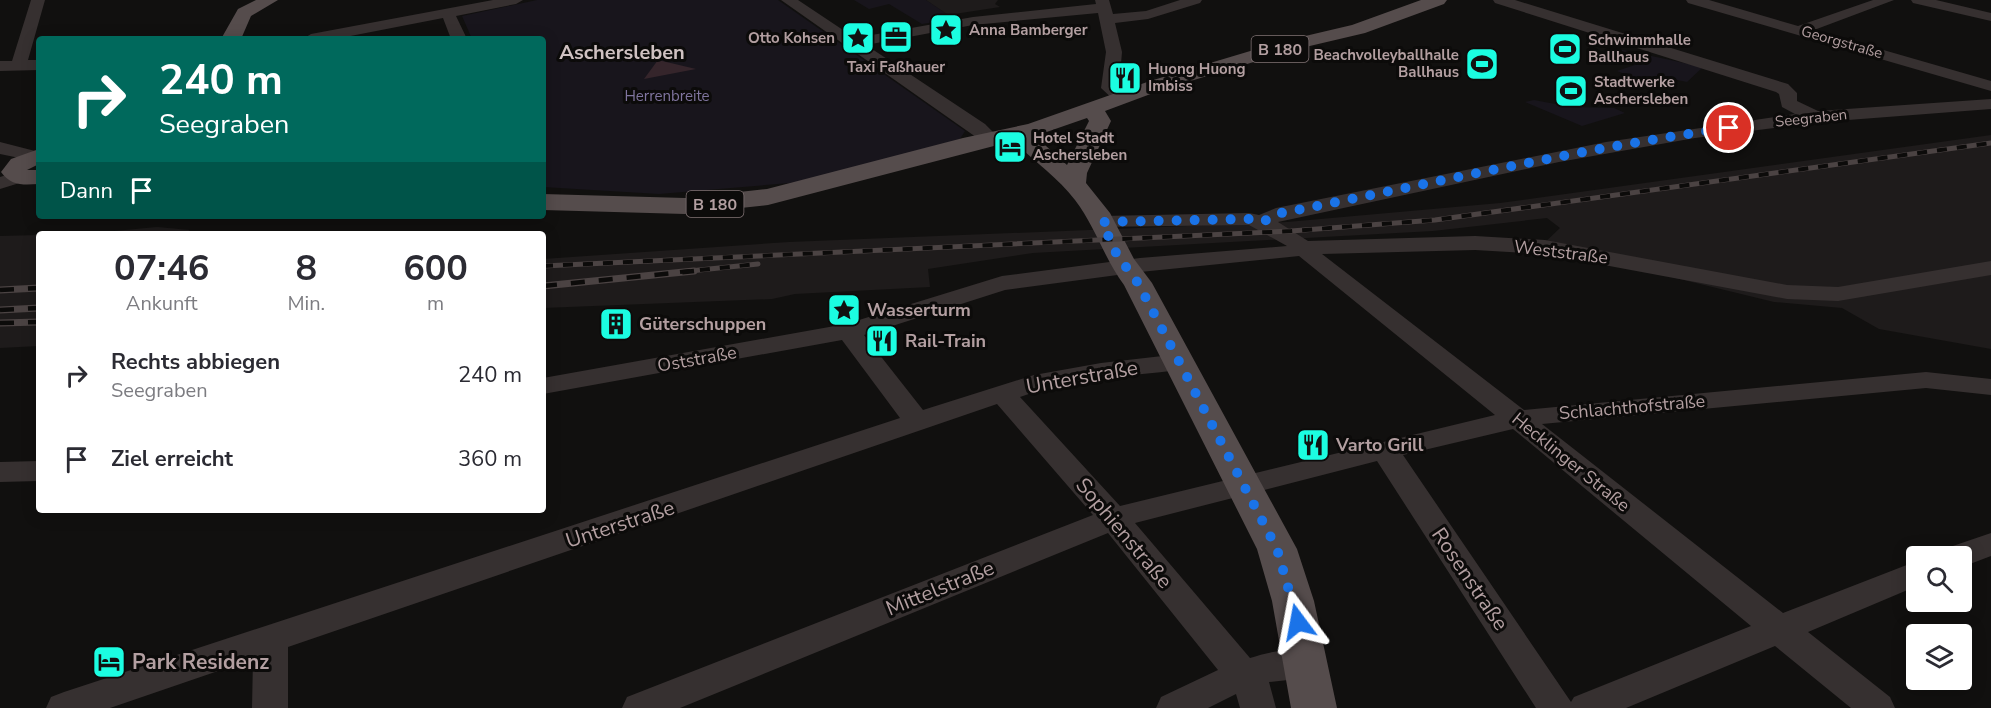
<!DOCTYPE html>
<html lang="de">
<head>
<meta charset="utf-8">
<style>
	:root { --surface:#fff; --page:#f2f2f3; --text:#2b2b33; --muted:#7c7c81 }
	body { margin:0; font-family:"Nunito Sans",sans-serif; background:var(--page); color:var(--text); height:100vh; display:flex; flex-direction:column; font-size:22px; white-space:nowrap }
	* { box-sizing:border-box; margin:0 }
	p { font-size:20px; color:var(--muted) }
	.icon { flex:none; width:33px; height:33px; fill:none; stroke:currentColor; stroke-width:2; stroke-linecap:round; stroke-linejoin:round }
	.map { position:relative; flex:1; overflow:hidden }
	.side { position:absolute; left:36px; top:231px; width:510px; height:282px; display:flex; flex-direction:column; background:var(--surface); border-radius:6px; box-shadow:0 3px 15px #0003 }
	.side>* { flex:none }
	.banner { position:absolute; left:36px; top:36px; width:510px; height:183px; border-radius:6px; box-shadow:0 3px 15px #0003; background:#00695c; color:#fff; overflow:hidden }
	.buttons { position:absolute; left:1906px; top:546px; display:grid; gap:12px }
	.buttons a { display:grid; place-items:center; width:66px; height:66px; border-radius:6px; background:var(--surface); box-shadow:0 3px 15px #0003; font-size:30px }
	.pin { position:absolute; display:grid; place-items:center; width:51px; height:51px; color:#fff; margin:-26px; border:3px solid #fff; border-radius:50%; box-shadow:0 2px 6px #0007 }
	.me { position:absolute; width:66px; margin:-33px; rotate:347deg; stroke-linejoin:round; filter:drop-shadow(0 0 4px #0008) }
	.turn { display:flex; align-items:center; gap:21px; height:126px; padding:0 24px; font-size:27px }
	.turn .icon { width:78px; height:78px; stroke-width:2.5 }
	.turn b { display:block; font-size:42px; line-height:51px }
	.then { display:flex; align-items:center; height:57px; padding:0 24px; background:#0003; gap:12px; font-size:22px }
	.eta { display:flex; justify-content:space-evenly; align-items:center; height:102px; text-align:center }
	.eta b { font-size:36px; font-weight:700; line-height:42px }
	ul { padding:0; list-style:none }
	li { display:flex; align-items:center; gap:18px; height:84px; padding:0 24px }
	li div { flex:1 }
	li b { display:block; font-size:22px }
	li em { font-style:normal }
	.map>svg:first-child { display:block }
</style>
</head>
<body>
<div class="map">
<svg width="1991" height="708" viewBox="0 0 1991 708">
	<rect width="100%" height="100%" fill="#11100f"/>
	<!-- built -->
	<path fill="#1e1b1b" d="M 926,0 L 998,0 L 995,4 L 1000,7 L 948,15 Z
		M 1991,135 L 1991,349 L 1879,329 L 1842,308 L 1774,302 L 1659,274 L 1538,249 L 1560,228 L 1547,218 L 1433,231 L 1033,253 L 928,269 L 930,287 L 795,294 L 772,299 L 543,308 L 543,259 L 789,242 L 1287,222 L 1500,203 Z
		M 157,227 L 190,230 L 185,234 L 82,234 Z
		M 39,235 L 39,346 L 0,348 L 0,236 Z"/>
	<!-- green -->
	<path fill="#18151c" d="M 537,0 L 778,0 L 965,131 L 960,139 L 802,182 L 659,194 L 543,187 L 543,39 L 472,39 L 462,16 Z
		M 854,0 L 926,0 L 954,19 L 922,24 L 889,4 L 869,9 Z
		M 1614,48 L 1703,67 L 1687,82 L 1663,77 L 1645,82 L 1617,71 L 1635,65 L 1600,52 Z
		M 1534,100 L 1571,107 L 1614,108 L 1625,113 L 1582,126 L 1525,102 Z"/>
	<!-- water -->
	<path fill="#35252b" d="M 658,60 L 696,69 L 644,79 Z"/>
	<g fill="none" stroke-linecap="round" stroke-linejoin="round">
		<!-- minor -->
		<path fill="#363030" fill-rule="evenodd" d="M 31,0 L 45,0 L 28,60 L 39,60 L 39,70 L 0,71 L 0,61 L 12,61 Z
			M 493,0 L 523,0 L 516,4 L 456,16 L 467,39 L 451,39 L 443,18 L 335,39 L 303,39 L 311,34 Z
			M 781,0 L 798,0 L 855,38 L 973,17 L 1096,4 L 1095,0 L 1109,0 L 1113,14 L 1146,11 L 1180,0 L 1202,0 L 1200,3 L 1148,19 L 1115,23 L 1122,52 L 1119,87 L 1131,98 L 1122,103 L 1116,102 L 1101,88 L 1106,52 L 1098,13 L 973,25 L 866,45 L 985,124 L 999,138 L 990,144 L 983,142 Z
			M 1493,0 L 1515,0 L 1788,84 L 1797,93 L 1797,101 L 1818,111 L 1991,99 L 1991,109 L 1822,122 L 1695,138 L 1559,162 L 1278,222 L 1308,241 L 1475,236 L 1545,240 L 1787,285 L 1838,287 L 1991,261 L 1991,275 L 1838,301 L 1787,299 L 1545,254 L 1475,250 L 1322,254 L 1524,410 L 1926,372 L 1991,379 L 1991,395 L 1926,388 L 1542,424 L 1783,613 L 1917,561 L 1917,586 L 1808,632 L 1890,697 L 1895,708 L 1851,708 L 1775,646 L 1626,708 L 1536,708 L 1377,461 L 1135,523 L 1250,658 C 1272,651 1296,646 1319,654 L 1324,664 L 1319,674 L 1306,678 L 1269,682 L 1276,708 L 1240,708 L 1236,694 L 1208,708 L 1156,708 L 1161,697 L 1218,670 L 1108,533 L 680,708 L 622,708 L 627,697 L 1093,515 L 997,404 L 288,647 L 288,708 L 252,708 L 253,659 L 110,708 L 46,708 L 51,697 L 64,692 L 900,418 L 842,340 L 543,394 L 543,378 L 846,324 L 1002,276 L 1140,258 L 1287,246 L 1249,225 L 1094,227 L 1091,222 L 1094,217 L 1102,216 L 1249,213 L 1259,215 L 1276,208 L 1606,142 L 1795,114 L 1782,107 L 1779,94 L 1776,92 L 1495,3 ZM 1299,256 L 1495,415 L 1120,506 L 1020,397 C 1071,379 1127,376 1180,370 L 1189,367 L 1193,362 L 1189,357 L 1180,354 L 1101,363 L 1034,375 L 923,410 L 864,335 L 1005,290 L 1140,272 ZM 1513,429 L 1751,626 L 1574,697 L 1571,702 L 1403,455 Z
			M 1686,0 L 1709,0 L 1798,26 L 1873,0 L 1894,0 L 1814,30 L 1991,81 L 1991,91 L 1688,3 Z
			M 1911,0 L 1936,0 L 1991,13 L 1991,21 L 1913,3 Z
			M 0,142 L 39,152 L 39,162 L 0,154 Z
			M 19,171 L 26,173 L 29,177 L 26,181 L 0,189 L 0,177 Z
			M 39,461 L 39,481 L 0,482 L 0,462 Z
			M 1991,533 L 1991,556 L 1962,567 L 1962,556 L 1942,556 L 1947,548 Z"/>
		<!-- major -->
		<path fill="#554c4c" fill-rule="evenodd" d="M 256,0 L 278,0 L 251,16 L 241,39 L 221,39 L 238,9 Z
			M 1421,0 L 1447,0 L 1444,4 L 1365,33 L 1297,49 L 1164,89 L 1105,111 L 1111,121 L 1087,173 L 1086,183 L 1110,213 L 1134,259 L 1152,283 L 1297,549 L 1314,601 L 1337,708 L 1291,708 L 1272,601 L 1257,549 L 1124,285 C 1104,258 1095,226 1075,200 C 1058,178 1033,160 1013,141 L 768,205 L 685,214 L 543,210 L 543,194 L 685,198 L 767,189 L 963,138 L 1028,124 L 1150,81 L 1284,41 L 1352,25 ZM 1087,118 L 1089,121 L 1067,165 L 1035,136 Z
			M 39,149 L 39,164 L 27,170 L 39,170 L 39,184 C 23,185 11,186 1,172 L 11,159 Z"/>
		<defs>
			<path id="rail-far1" d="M 543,266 L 1291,231 L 1435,220 L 1991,143
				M 680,272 L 758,264"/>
			<path id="rail" d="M 543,286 L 694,271
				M 0,290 L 39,288
				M 0,310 L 39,308
				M 0,323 L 39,322"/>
		</defs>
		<!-- rail-far1 casing -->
		<use href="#rail-far1" stroke="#4b4343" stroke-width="5"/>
		<!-- rail casing -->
		<use href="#rail" stroke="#4b4343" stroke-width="7"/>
		<!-- rail-far1 -->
		<use href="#rail-far1" stroke="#0c0b0a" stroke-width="4" stroke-dasharray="10" stroke-linecap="butt"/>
		<!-- rail -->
		<use href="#rail" stroke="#0c0b0a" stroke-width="4.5" stroke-dasharray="14" stroke-linecap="butt"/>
	</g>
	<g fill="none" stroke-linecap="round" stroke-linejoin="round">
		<!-- route -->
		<path stroke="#1a73e8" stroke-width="10" stroke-dasharray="0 18" d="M 1298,622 L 1277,549 L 1138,283 L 1117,255 L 1102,222 L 1249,219 L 1263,222 L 1276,214 C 1427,185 1577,149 1729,128"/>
	</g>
	<!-- icons -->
	<defs>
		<symbol id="sight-square" viewBox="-11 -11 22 22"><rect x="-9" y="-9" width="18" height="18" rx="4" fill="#1bfde1" stroke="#0c0b0a"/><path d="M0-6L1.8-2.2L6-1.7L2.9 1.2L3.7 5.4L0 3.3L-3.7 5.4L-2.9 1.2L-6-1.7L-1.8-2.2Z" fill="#111"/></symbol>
		<symbol id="office-square" viewBox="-11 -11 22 22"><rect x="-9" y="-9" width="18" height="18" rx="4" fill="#1bfde1" stroke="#0c0b0a"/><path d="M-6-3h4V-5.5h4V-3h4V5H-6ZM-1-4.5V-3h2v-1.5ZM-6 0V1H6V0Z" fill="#111"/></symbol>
		<symbol id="stadium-square" viewBox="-11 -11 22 22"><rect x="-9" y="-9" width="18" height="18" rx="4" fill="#1bfde1" stroke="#0c0b0a"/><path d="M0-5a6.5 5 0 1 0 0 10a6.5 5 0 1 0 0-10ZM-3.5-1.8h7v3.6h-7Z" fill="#111"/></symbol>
		<symbol id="restaurant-square" viewBox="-11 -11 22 22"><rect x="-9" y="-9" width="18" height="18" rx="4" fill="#1bfde1" stroke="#0c0b0a"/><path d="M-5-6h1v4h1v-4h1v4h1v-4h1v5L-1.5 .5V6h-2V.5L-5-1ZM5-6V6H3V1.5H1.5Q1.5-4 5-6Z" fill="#111"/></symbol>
		<symbol id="hotel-square" viewBox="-11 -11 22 22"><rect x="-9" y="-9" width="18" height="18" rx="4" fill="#1bfde1" stroke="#0c0b0a"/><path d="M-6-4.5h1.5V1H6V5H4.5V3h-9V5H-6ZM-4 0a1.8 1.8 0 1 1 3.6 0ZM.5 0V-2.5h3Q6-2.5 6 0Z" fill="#111"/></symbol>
		<symbol id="building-square" viewBox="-11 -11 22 22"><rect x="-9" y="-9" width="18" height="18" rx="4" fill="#1bfde1" stroke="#0c0b0a"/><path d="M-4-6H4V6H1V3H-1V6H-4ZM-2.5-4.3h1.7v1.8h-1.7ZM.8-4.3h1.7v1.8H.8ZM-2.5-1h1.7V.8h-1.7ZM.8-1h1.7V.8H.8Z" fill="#111"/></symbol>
	</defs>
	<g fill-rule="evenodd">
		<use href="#sight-square" x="927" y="11" width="38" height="38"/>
		<use href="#office-square" x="877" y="18" width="38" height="38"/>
		<use href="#sight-square" x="839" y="19" width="38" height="38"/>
		<use href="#stadium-square" x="1546" y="30" width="38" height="38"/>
		<use href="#stadium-square" x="1463" y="45" width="38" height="38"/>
		<use href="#restaurant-square" x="1106" y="59" width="38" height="38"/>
		<use href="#stadium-square" x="1552" y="72" width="38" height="38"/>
		<use href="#hotel-square" x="991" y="128" width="38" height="38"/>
		<use href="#sight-square" x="825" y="291" width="38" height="38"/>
		<use href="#building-square" x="597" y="305" width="38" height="38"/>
		<use href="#restaurant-square" x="863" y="322" width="38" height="38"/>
		<use href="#restaurant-square" x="1294" y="426" width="38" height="38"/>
		<use href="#hotel-square" x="90" y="643" width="38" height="38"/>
	</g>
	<g text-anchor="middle" stroke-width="6" stroke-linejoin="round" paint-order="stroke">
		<!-- far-poi labels -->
		<g font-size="15" font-weight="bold" fill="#b39fa1" stroke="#0c0b0a" text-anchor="start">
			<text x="969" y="35">Anna Bamberger</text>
			<text x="835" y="43" text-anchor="end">Otto Kohsen</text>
			<text x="1588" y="45">Schwimmhalle<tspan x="1588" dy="17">Ballhaus</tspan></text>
			<text x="1459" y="60" text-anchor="end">Beachvolleyballhalle<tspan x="1459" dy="17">Ballhaus</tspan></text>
			<text x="896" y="72" text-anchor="middle">Taxi Faßhauer</text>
			<text x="1148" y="74">Huong Huong<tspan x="1148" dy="17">Imbiss</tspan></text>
			<text x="1594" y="87">Stadtwerke<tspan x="1594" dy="17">Aschersleben</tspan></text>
			<text x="1033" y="143">Hotel Stadt<tspan x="1033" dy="17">Aschersleben</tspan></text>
		</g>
		<!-- far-street labels -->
		<g font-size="15" fill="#b39fa1" stroke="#0c0b0a">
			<text transform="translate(1842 42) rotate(16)" y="5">Georgstraße</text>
			<text transform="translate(1811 118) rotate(-6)" y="5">Seegraben</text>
		</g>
		<!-- far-park labels -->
		<g font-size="15" fill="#80759f" stroke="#0c0b0a">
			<text x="667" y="101">Herrenbreite</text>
		</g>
		<!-- shield labels -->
		<g fill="#0c0b0a" stroke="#817374" stroke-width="1.5">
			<rect x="1251.5" y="36" width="57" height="26" rx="4.5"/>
			<rect x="686.5" y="191" width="57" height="26" rx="4.5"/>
		</g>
		<g font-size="16" font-weight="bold" fill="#b39fa1">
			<text x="1280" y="55">B 180</text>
			<text x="715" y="210">B 180</text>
		</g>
		<!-- street labels -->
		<g font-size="18" fill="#b39fa1" stroke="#0c0b0a">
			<text transform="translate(1561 252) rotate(7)" y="6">Weststraße</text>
			<text transform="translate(697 359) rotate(-10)" y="6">Oststraße</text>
			<text transform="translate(1632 407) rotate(-5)" y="6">Schlachthofstraße</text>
			<text transform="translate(1571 462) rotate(39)" y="6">Hecklinger Straße</text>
		</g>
		<!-- poi labels -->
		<g font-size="18" font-weight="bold" fill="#b39fa1" stroke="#0c0b0a" text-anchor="start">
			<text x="867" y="316">Wasserturm</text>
			<text x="639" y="330">Güterschuppen</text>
			<text x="905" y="347">Rail-Train</text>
			<text x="1336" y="451">Varto Grill</text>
		</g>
		<!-- far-district labels -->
		<g font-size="20" font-weight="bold" fill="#cfc1c1" stroke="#0c0b0a">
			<text x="622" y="59">Aschersleben</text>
		</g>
		<!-- near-street labels -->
		<g font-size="21" fill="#b39fa1" stroke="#0c0b0a">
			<text transform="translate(1082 377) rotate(-10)" y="7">Unterstraße</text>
			<text transform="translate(620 524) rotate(-18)" y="7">Unterstraße</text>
			<text transform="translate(1124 533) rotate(50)" y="7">Sophienstraße</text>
			<text transform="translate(1470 579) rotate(56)" y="7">Rosenstraße</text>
			<text transform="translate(940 588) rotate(-22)" y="7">Mittelstraße</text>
		</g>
		<!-- near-poi labels -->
		<g font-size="21" font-weight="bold" fill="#b39fa1" stroke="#0c0b0a" text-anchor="start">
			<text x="132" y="669">Park Residenz</text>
		</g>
	</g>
</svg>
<div class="buttons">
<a><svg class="icon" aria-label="search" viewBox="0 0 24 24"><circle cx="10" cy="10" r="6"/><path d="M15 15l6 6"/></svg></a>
<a><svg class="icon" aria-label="layers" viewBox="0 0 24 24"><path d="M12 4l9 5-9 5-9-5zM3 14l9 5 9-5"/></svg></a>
</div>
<div class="pin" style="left:1729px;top:128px;background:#d93025"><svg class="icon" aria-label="arrive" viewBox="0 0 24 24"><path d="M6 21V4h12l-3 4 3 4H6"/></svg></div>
<svg class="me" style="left:1298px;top:622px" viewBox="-20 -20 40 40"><path d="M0-17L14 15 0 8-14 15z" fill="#1a73e8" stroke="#fff" stroke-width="4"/></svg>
<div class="banner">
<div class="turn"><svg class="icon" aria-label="right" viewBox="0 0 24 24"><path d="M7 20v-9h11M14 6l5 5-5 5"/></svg><div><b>240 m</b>Seegraben</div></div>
<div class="then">Dann<svg class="icon" aria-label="arrive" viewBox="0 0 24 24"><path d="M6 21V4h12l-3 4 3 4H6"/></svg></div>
</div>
<section class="side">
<div class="eta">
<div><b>07:46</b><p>Ankunft</p></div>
<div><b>8</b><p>Min.</p></div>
<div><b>600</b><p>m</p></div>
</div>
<ul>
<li><svg class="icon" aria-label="right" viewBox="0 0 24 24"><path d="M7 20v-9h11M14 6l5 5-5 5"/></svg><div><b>Rechts abbiegen</b><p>Seegraben</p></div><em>240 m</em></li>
<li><svg class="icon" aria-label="arrive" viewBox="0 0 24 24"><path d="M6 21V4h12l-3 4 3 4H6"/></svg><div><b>Ziel erreicht</b></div><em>360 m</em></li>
</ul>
</section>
</div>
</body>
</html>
